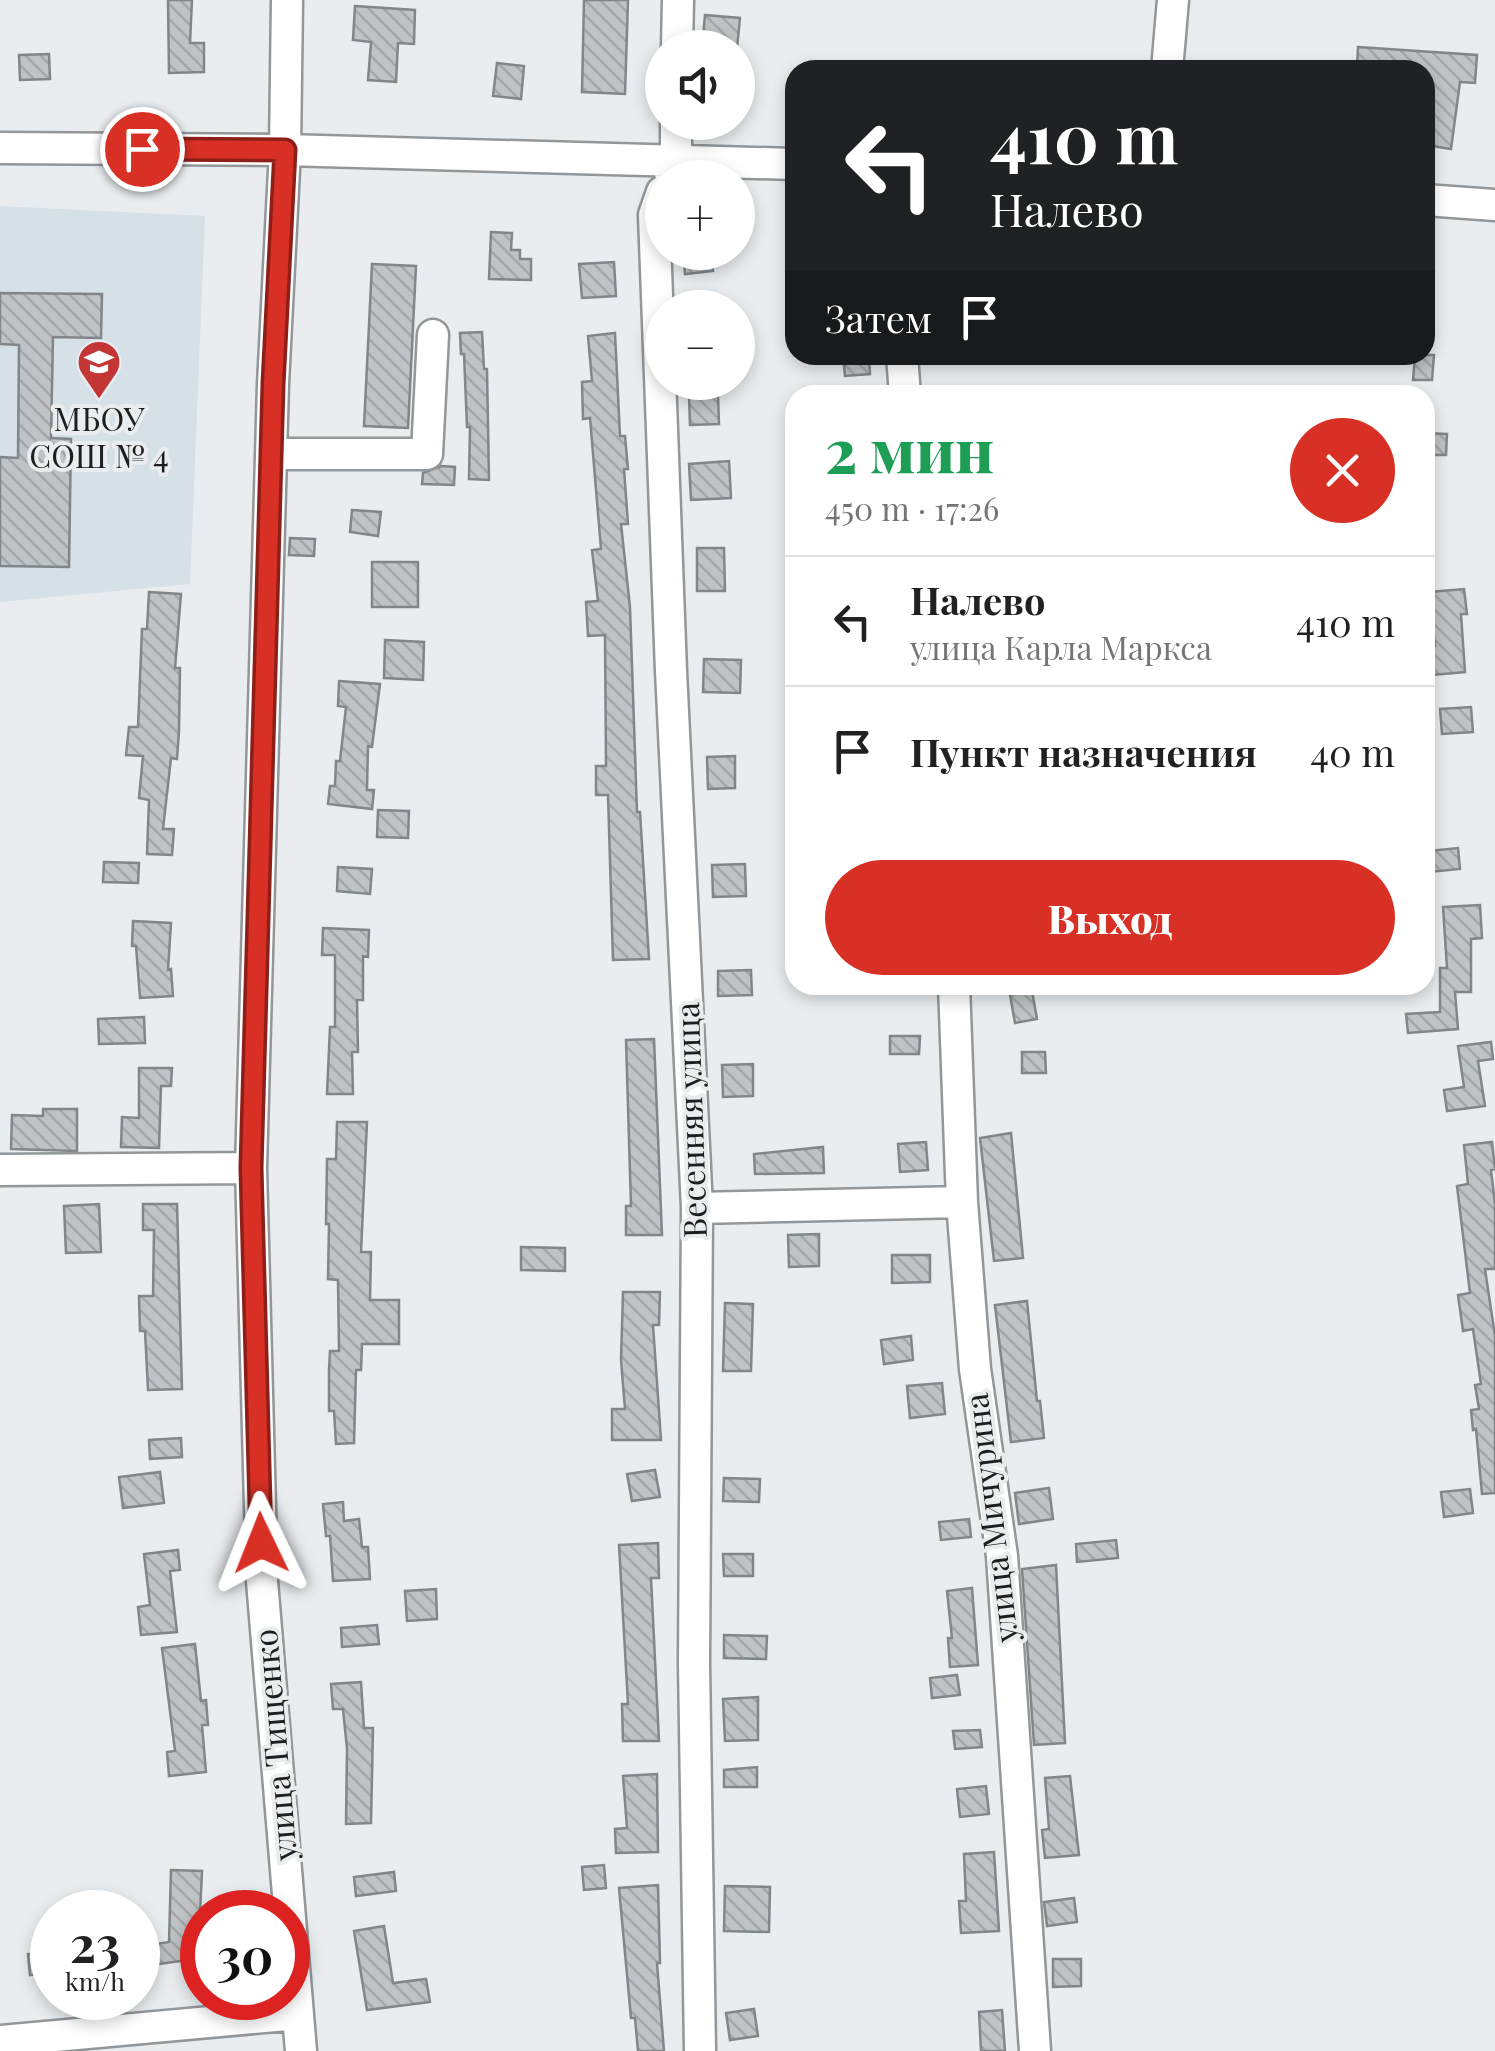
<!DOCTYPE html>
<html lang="ru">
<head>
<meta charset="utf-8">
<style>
	:root { --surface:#fff; --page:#f6f6f6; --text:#202124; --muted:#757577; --line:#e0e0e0; --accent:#d93025 }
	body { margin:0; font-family:"Playfair Display",serif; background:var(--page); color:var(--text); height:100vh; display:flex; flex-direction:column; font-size:38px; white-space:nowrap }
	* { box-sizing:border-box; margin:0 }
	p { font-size:32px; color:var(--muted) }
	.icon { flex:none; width:55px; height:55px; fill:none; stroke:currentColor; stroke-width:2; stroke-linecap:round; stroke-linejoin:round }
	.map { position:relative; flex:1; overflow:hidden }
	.side { position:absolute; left:785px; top:385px; width:650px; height:610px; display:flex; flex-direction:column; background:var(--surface); border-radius:30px; box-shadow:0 5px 15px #0003 }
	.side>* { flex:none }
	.banner { position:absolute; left:785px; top:60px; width:650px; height:305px; border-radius:30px; box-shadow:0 5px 15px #0003; background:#202124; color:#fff; overflow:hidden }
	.buttons { position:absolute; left:645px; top:30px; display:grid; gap:20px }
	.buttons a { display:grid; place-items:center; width:110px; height:110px; border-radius:50%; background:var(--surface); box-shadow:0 5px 15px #0003; font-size:50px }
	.speed { position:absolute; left:30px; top:1890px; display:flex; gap:20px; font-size:50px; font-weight:700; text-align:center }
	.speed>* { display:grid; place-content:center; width:130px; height:130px; border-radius:50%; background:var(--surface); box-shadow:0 5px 15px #0003; line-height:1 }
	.speed small { font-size:25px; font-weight:400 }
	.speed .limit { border:15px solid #d22; background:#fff; color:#111 }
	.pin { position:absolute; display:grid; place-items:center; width:85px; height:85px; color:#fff; margin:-42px; border:5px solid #fff; border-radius:50%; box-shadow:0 2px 10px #0007 }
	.me { position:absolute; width:110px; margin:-55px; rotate:358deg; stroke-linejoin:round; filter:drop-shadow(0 0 8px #0008) }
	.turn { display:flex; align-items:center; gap:35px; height:210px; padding:0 40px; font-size:45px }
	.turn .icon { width:130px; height:130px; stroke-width:2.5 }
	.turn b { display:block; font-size:70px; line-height:85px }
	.then { display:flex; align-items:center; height:95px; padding:0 40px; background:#0003; gap:20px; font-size:38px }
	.round { display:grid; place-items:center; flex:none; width:105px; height:105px; border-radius:52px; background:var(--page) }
	.summary { display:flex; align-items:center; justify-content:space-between; height:170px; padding:0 40px }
	h1 { font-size:60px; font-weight:800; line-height:75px; color:#1e9e55 }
	.button { display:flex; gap:20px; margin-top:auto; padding:20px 40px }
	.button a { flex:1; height:115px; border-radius:60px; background:var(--accent); color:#fff; font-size:40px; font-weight:800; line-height:115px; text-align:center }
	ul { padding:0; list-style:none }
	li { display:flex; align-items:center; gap:30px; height:130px; padding:0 40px; border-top:2px solid var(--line) }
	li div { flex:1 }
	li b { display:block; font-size:38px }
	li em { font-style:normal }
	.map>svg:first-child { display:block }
</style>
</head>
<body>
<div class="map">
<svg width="1495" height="2051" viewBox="0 0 1495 2051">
	<defs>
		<pattern id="building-back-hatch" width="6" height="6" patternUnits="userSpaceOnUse" patternTransform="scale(2.5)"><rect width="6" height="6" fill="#bfc3c5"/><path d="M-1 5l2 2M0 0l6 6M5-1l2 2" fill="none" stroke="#a4a7a9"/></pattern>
	</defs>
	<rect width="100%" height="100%" fill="#e9edf0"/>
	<!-- built -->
	<path fill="#d5e0e7" d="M 0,206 L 205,216 L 190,584 L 0,602 Z"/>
	<!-- building -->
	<path fill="url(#building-back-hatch)" stroke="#828689" stroke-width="2.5" d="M 168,0 L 192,0 L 190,43 L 204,43 L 204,72 L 169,73 Z
		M 584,0 L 628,0 L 625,94 L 582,92 Z
		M 355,6 L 415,10 L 414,44 L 398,43 L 396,82 L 368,80 L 371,42 L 353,40 Z
		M 705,15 L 740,18 L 737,48 L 702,48 Z
		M 1358,47 L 1477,55 L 1475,83 L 1460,82 L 1451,149 L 1425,145 L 1425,70 L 1357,70 Z
		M 49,54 L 50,79 L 20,80 L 19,55 Z
		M 497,63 L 524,66 L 521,99 L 493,96 Z
		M 491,232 L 512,233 L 511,250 L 520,250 L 520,259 L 531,259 L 531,280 L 489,279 Z
		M 683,252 L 711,252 L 713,271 L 685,274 Z
		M 614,262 L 616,296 L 582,298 L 579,264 Z
		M 372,264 L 416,266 L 408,428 L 364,426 Z
		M 0,293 L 102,294 L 101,338 L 53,337 L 51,438 L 71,439 L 69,567 L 0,566 L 0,457 L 18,458 L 19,345 L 0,344 Z
		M 482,332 L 484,369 L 487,369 L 489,480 L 469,479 L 470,427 L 467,427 L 464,354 L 461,354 L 460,333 Z
		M 615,333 L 620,436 L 625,436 L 628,469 L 624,469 L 628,524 L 621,524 L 630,607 L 637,812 L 640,812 L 649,959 L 613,960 L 608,795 L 596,795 L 596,766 L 606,766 L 605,635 L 588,636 L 586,602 L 598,601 L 592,550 L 601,549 L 590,418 L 583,419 L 582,382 L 592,381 L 588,336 Z
		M 843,355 L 869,355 L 870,374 L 845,376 Z
		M 1415,355 L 1434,355 L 1432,380 L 1413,380 Z
		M 718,395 L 719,424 L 690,425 L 689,396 Z
		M 1425,433 L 1447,434 L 1446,455 L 1425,455 Z
		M 729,461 L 731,498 L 691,500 L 689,464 Z
		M 441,466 L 455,467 L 454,485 L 422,484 L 423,473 Z
		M 352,510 L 381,512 L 378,536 L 350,532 Z
		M 290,538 L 315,539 L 314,556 L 289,555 Z
		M 697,548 L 724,548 L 725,591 L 697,591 Z
		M 372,562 L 418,562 L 418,607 L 372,607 Z
		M 1464,589 L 1467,614 L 1461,614 L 1465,672 L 1433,675 L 1431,647 L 1435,646 L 1430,592 Z
		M 149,592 L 181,594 L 175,668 L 180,668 L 179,731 L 177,759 L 171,758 L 163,829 L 174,829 L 172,855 L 147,854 L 149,800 L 139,798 L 143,756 L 126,755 L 129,727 L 138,727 L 142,629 L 147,629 Z
		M 385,640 L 424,642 L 423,680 L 384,678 Z
		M 704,659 L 741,660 L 740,693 L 703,692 Z
		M 339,681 L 380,684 L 372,747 L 368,746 L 367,790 L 374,790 L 372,809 L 328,804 L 330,786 L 335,786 L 336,761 L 340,761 L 346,707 L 338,706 Z
		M 1471,707 L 1473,732 L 1442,734 L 1440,709 Z
		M 735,756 L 735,788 L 708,789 L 707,757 Z
		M 378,810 L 409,811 L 408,838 L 377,837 Z
		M 1458,848 L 1460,869 L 1430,872 L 1427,851 Z
		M 104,862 L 139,863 L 138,883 L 103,882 Z
		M 745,864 L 746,896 L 713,897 L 712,865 Z
		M 338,867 L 372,869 L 370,894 L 337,891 Z
		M 1480,905 L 1482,938 L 1471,939 L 1471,992 L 1455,992 L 1458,1029 L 1408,1033 L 1406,1014 L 1440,1012 L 1440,968 L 1447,968 L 1443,907 Z
		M 133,921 L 171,923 L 168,970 L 171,969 L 173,996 L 140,998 L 136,946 L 132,946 Z
		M 323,928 L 369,930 L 368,957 L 363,956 L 363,1000 L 357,1000 L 358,1052 L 352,1052 L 353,1094 L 327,1094 L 330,1027 L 335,1027 L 335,955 L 322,955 Z
		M 751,970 L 752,995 L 718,996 L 718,971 Z
		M 1032,991 L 1037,1019 L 1015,1023 L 1010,995 Z
		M 144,1017 L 145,1043 L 99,1044 L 98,1019 Z
		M 890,1036 L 920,1036 L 919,1054 L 890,1054 Z
		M 654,1039 L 662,1235 L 626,1235 L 626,1206 L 631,1206 L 626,1040 Z
		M 1491,1042 L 1493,1059 L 1478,1061 L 1485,1106 L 1447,1111 L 1444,1090 L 1464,1087 L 1458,1046 Z
		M 1022,1052 L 1045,1052 L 1046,1073 L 1022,1073 Z
		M 753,1064 L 753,1096 L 723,1097 L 722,1065 Z
		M 139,1068 L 172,1068 L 171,1086 L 161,1086 L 159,1148 L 121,1147 L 122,1117 L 139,1118 Z
		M 43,1109 L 77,1109 L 77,1151 L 11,1149 L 12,1115 L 43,1116 Z
		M 337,1122 L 367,1122 L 361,1252 L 371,1252 L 370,1300 L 399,1300 L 399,1344 L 362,1344 L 361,1370 L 356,1370 L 354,1443 L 336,1444 L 334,1411 L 329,1411 L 329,1370 L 330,1351 L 339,1351 L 338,1280 L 328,1279 L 329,1224 L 326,1224 L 327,1159 L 336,1159 Z
		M 1011,1133 L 1023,1258 L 994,1261 L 980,1138 Z
		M 926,1142 L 928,1170 L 900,1172 L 898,1144 Z
		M 1492,1142 L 1495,1169 L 1491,1170 L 1495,1204 L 1495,1269 L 1485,1269 L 1495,1336 L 1495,1493 L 1482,1494 L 1476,1429 L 1473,1430 L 1471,1410 L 1479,1409 L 1475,1385 L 1481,1384 L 1473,1329 L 1463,1331 L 1458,1295 L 1470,1293 L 1457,1186 L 1468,1184 L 1464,1145 Z
		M 823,1147 L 824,1173 L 755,1174 L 754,1154 Z
		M 99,1204 L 101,1252 L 66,1253 L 64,1206 Z
		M 143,1204 L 177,1204 L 182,1389 L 148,1390 L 145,1331 L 140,1331 L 139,1296 L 153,1296 L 154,1230 L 143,1230 Z
		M 819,1234 L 819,1266 L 789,1267 L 788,1235 Z
		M 521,1247 L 565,1248 L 565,1271 L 521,1270 Z
		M 892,1255 L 930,1255 L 930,1282 L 892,1283 Z
		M 623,1292 L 660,1292 L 659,1325 L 653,1325 L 661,1440 L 612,1440 L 612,1409 L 625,1409 L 621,1360 Z
		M 1027,1301 L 1037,1401 L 1040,1401 L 1044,1438 L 1011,1442 L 995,1305 Z
		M 725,1303 L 753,1304 L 751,1371 L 723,1371 Z
		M 911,1336 L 913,1360 L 884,1364 L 881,1340 Z
		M 942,1383 L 945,1414 L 910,1418 L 907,1386 Z
		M 181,1438 L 182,1457 L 150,1459 L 149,1440 Z
		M 655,1470 L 660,1497 L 632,1501 L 627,1474 Z
		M 160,1472 L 164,1503 L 123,1508 L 119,1477 Z
		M 724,1478 L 760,1479 L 759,1502 L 723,1501 Z
		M 1049,1488 L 1053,1519 L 1019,1524 L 1015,1493 Z
		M 1470,1489 L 1473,1513 L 1444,1517 L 1441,1492 Z
		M 343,1502 L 344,1521 L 359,1519 L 362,1547 L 368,1547 L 370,1579 L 333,1581 L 330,1536 L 326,1536 L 323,1504 Z
		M 969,1519 L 971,1537 L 941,1540 L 939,1522 Z
		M 1116,1540 L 1118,1558 L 1077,1562 L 1076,1544 Z
		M 658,1543 L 659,1578 L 651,1578 L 659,1741 L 623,1741 L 622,1704 L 628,1704 L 619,1545 Z
		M 178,1550 L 180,1570 L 170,1571 L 177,1632 L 141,1635 L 138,1607 L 150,1605 L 144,1554 Z
		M 723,1554 L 753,1554 L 753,1576 L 724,1576 Z
		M 1056,1565 L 1065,1743 L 1034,1745 L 1022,1569 Z
		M 972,1588 L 978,1665 L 950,1667 L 948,1638 L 952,1638 L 947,1591 Z
		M 436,1589 L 437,1619 L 407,1621 L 405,1591 Z
		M 377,1625 L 379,1644 L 342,1647 L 341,1628 Z
		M 724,1635 L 767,1636 L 766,1659 L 724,1658 Z
		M 195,1644 L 201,1701 L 206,1700 L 208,1725 L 202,1725 L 206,1772 L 169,1776 L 167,1752 L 175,1751 L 162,1648 Z
		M 957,1675 L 960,1695 L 932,1698 L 930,1678 Z
		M 361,1682 L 364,1728 L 373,1728 L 371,1823 L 346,1824 L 347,1749 L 343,1709 L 333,1709 L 331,1684 Z
		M 758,1697 L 758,1740 L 725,1741 L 723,1699 Z
		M 980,1730 L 982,1747 L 955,1749 L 953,1731 Z
		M 757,1767 L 757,1787 L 724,1787 L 724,1770 Z
		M 657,1774 L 658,1852 L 616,1853 L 615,1829 L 627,1828 L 623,1776 Z
		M 1070,1776 L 1079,1855 L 1045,1858 L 1042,1830 L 1049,1829 L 1045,1778 Z
		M 986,1786 L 989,1814 L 960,1817 L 957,1789 Z
		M 994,1852 L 999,1931 L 961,1933 L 959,1901 L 966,1901 L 964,1854 Z
		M 604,1865 L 606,1888 L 584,1890 L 582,1867 Z
		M 171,1870 L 202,1871 L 199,1936 L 202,1936 L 202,1958 L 138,1967 L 138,1947 L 169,1942 Z
		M 394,1872 L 396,1891 L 356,1896 L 354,1877 Z
		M 658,1885 L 660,1963 L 657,1963 L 664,2051 L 638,2051 L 635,2018 L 631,2018 L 619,1888 Z
		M 725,1886 L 770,1887 L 769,1932 L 724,1931 Z
		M 1074,1898 L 1077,1922 L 1047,1926 L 1044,1902 Z
		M 384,1926 L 393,1983 L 426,1979 L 430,2002 L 367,2010 L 354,1931 Z
		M 48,1952 L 50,1972 L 30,1975 L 28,1954 Z
		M 1053,1959 L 1081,1959 L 1081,1986 L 1053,1987 Z
		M 754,2009 L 758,2036 L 730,2040 L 726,2013 Z
		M 1002,2010 L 1005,2051 L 981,2051 L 979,2012 Z"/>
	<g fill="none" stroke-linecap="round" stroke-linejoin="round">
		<defs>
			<path id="minor" d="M 287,0 L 285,150 L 273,384 L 251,1168 L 262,1581 L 301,2051
				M 677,48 L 678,0
				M 1167,70 L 1173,0
				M 0,148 L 285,150 L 795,164
				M 670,173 L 676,158 L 676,122
				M 662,192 L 654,215 L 671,671 L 697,1208 L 694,1663 L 700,2051
				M 1425,200 L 1495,205
				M 902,355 L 905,395
				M 271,454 L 427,454 L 433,335
				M 954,985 L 962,1202 L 975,1369 L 1002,1556 L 1035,2051
				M 0,1170 L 251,1168
				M 697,1208 L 962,1202
				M 0,2041 L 298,2014"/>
		</defs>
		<!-- minor casing -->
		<use href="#minor" stroke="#939799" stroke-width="35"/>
		<!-- minor -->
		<use href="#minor" stroke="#fff" stroke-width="30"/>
	</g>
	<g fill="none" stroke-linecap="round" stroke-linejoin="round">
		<defs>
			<path id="route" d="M 142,149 L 285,150 L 273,384 L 251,1168 L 261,1543"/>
		</defs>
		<!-- route casing -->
		<use href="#route" stroke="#8d1f18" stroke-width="25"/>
		<!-- route -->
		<use href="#route" stroke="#d93025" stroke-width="18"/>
	</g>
	<!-- icons -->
	<defs>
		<symbol id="school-pin" viewBox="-11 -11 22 30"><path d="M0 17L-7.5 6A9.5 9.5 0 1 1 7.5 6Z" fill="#c43535" stroke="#e9edf0"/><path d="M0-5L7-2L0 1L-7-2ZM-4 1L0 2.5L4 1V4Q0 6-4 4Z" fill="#fff"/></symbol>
	</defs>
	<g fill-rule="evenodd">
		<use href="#school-pin" x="74" y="337" width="50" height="68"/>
	</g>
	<g text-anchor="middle" stroke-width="8" stroke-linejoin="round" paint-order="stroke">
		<!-- poi labels -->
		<g font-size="32" fill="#1d1e1f" stroke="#e9edf0">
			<text x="99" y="431">МБОУ<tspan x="99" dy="37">СОШ № 4</tspan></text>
		</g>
		<!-- street labels -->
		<g font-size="32" fill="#1d1e1f" stroke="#e9edf0">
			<text transform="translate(692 1120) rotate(-92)" y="11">Весенняя улица</text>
			<text transform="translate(992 1518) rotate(-97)" y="11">улица Мичурина</text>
			<text transform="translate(276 1745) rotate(-95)" y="11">улица Тищенко</text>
		</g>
	</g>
</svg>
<div class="buttons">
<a><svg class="icon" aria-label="sound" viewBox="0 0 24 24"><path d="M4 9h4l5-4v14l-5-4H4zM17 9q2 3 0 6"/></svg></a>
<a>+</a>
<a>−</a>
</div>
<div class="speed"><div>23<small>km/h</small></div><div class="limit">30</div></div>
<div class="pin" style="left:142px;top:149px;background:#d93025"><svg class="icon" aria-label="arrive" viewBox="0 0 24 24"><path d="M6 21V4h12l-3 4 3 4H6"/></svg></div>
<svg class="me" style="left:261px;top:1543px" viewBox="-20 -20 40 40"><path d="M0-17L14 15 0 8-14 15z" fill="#d93025" stroke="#fff" stroke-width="4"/></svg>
<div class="banner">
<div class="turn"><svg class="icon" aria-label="left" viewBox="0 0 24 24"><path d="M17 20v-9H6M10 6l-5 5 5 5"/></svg><div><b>410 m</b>Налево</div></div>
<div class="then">Затем<svg class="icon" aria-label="arrive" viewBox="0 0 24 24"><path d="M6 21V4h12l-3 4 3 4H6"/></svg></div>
</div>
<section class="side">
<div class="summary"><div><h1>2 мин</h1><p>450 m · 17:26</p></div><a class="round" style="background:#d93025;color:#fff"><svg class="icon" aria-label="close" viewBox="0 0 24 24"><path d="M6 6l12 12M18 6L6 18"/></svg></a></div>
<ul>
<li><svg class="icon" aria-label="left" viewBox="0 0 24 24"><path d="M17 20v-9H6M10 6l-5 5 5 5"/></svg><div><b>Налево</b><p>улица Карла Маркса</p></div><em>410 m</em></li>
<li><svg class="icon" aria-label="arrive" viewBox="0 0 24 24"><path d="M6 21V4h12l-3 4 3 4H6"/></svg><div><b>Пункт назначения</b></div><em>40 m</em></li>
</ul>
<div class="button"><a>Выход</a></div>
</section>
</div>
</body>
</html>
